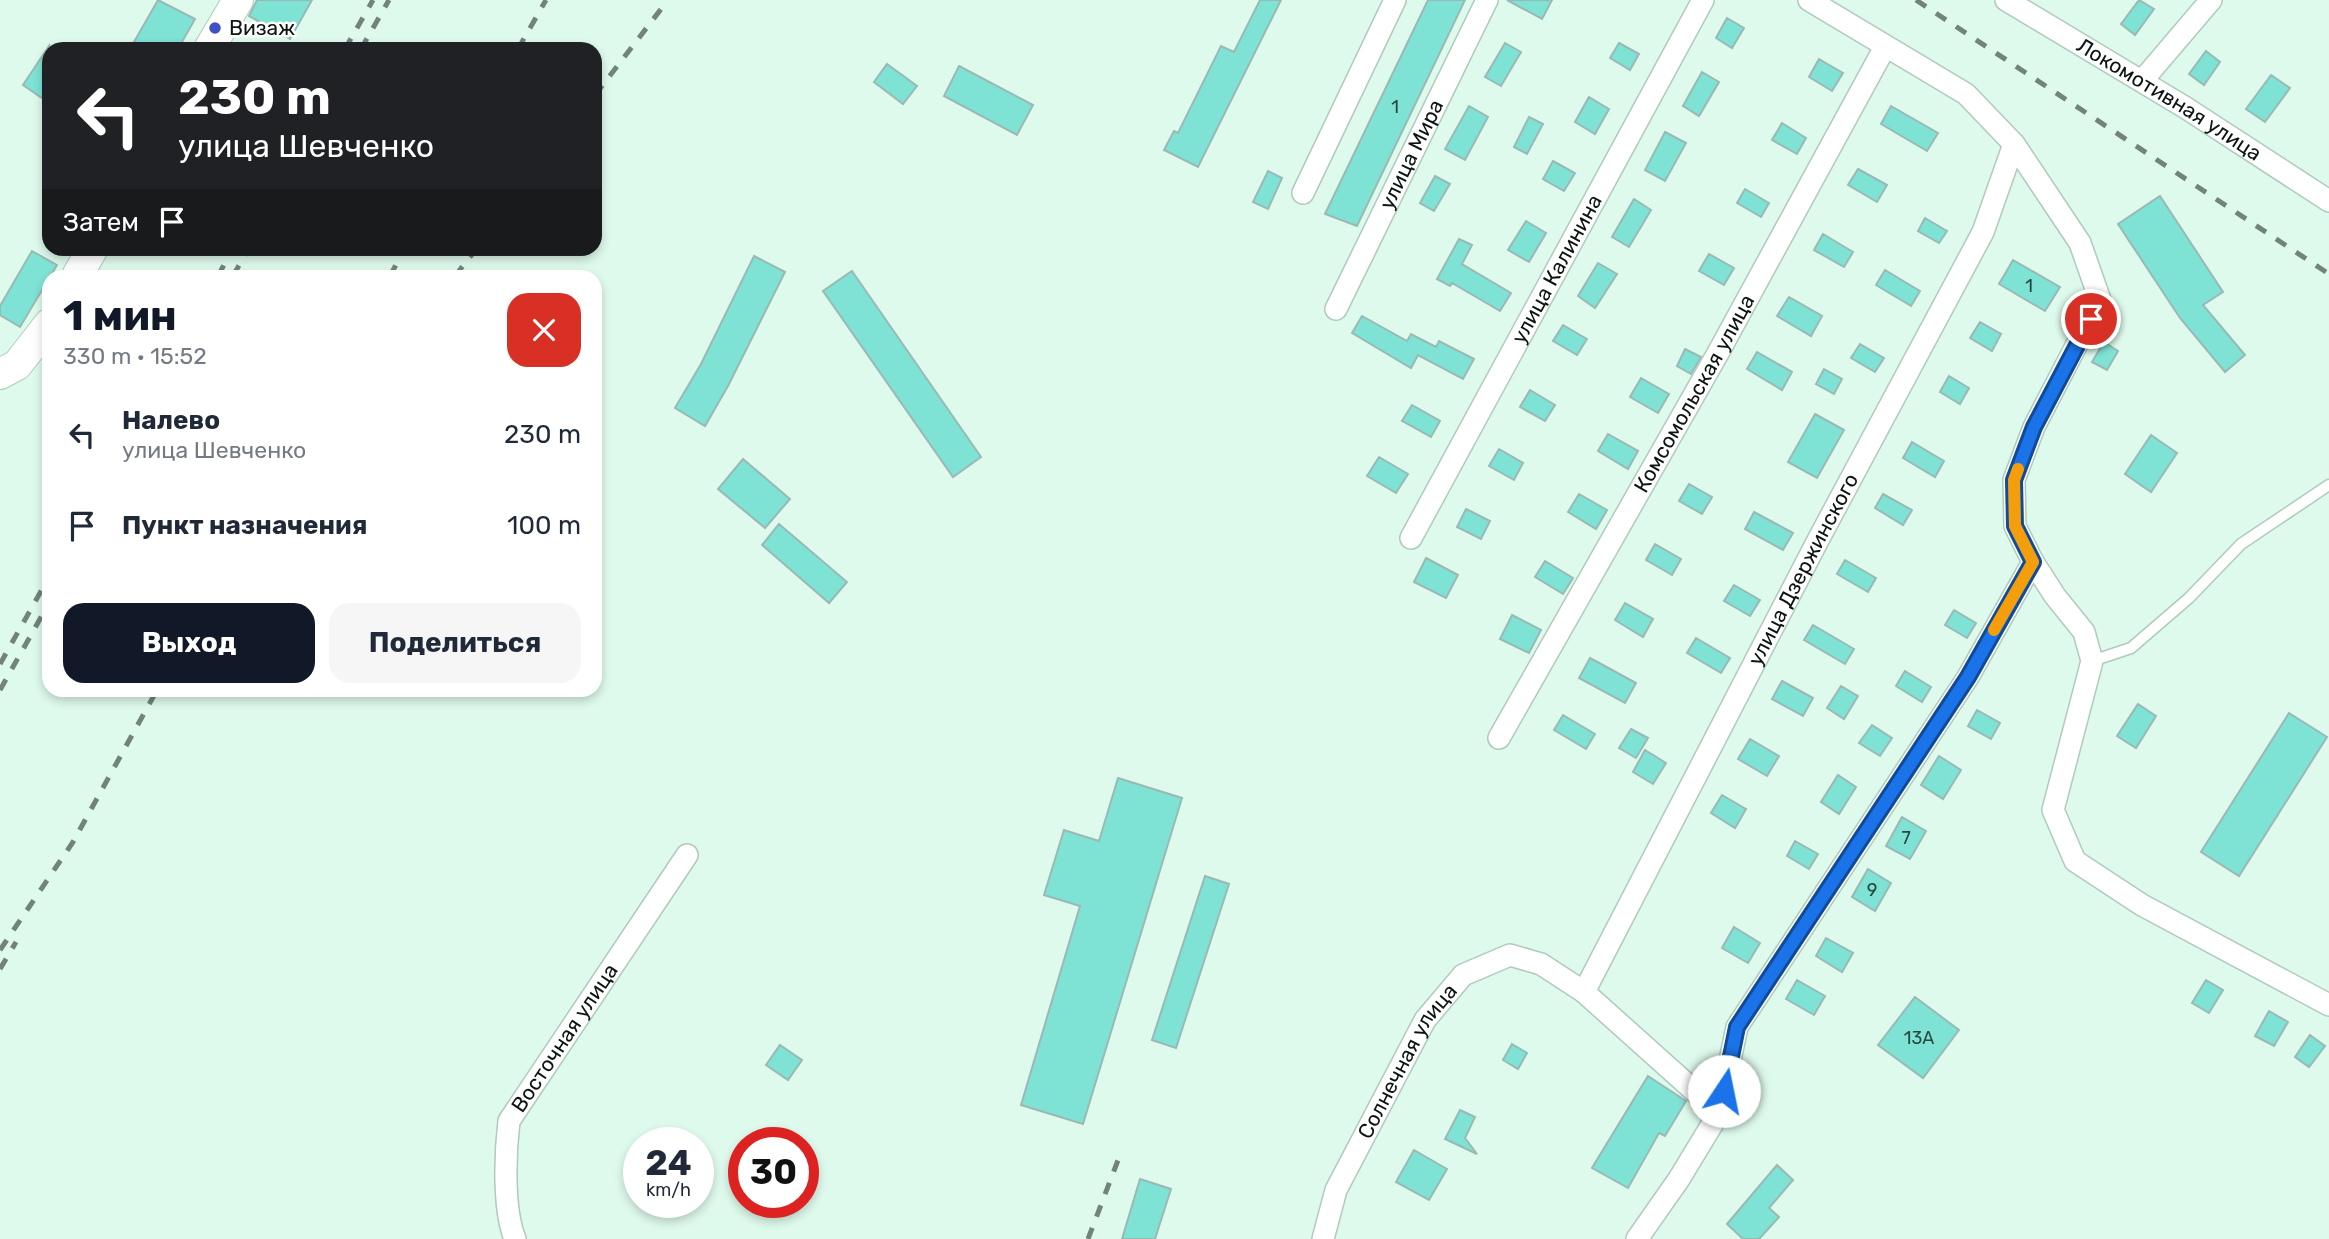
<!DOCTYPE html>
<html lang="ru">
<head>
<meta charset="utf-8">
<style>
	:root { --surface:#fff; --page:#f6f6f7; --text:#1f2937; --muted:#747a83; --accent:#111827 }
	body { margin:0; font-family:Rubik,sans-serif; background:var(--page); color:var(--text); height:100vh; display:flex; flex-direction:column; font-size:26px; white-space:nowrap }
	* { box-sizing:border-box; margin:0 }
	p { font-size:23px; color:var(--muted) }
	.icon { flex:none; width:38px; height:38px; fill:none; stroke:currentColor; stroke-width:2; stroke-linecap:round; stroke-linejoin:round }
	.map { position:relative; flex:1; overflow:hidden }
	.sheet { position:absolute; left:42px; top:270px; width:560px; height:427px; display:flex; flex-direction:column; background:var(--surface); border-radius:21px; box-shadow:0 4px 10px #0003 }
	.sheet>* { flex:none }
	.guide { position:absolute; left:42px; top:42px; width:560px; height:214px; border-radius:21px; box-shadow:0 4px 10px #0003; background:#202124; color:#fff; overflow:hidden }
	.speed { position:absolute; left:623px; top:1127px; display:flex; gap:14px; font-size:35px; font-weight:700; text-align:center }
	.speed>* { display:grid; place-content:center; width:91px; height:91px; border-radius:50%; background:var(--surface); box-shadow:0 4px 10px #0003; line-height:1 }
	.speed small { font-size:18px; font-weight:400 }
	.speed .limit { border:10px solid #d22; background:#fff; color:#111 }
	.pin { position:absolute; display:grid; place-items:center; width:60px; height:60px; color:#fff; margin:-30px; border:4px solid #fff; border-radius:50%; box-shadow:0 2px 7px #0007 }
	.me { position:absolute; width:77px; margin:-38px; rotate:11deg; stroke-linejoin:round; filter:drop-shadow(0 0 5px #0008) }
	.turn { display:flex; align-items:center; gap:24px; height:147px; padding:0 21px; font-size:32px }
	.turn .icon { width:91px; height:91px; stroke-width:2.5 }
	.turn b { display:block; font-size:49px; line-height:60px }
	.then { display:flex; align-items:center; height:66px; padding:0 21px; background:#0003; gap:14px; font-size:26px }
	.round { display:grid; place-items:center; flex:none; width:74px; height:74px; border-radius:21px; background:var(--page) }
	.head { display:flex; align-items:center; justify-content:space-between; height:119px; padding:0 21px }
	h1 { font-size:42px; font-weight:700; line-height:52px; color:var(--accent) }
	.primary-button { display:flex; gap:14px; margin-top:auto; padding:14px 21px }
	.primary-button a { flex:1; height:80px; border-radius:21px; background:var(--accent); color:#fff; font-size:28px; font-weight:700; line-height:80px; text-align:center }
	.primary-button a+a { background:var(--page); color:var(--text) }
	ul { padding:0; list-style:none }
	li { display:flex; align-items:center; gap:21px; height:91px; padding:0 21px }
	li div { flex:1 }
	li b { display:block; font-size:26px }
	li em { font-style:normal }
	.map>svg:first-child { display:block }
</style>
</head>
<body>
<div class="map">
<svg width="2329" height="1239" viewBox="0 0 2329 1239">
	<rect width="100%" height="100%" fill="#defaec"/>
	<!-- building -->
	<path fill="#7ee2d5" stroke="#9ab9b4" stroke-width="2" d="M 158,0 L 195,19 L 178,49 L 130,49 Z
		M 257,0 L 312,0 L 290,39 L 249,16 Z
		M 1260,0 L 1281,0 L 1198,167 L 1164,150 L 1174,131 L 1178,133 L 1221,46 L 1234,52 Z
		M 1428,0 L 1465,0 L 1357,226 L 1325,214 Z
		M 1507,0 L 1552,0 L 1542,19 Z
		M 2139,0 L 2154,9 L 2135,35 L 2121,24 Z
		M 1727,18 L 1744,28 L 1732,48 L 1716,38 Z
		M 1505,43 L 1521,52 L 1501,86 L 1485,77 Z
		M 1619,43 L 1639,54 L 1630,70 L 1610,58 Z
		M 49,46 L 49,103 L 23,85 Z
		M 2206,51 L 2220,62 L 2204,85 L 2189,74 Z
		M 1819,59 L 1843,73 L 1832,91 L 1809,77 Z
		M 887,64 L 917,86 L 903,104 L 874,82 Z
		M 959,66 L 1033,105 L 1017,135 L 944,96 Z
		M 1702,72 L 1719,82 L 1699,116 L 1683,106 Z
		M 2271,75 L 2290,88 L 2265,122 L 2246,109 Z
		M 1589,97 L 1609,109 L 1595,134 L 1575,122 Z
		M 1469,106 L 1488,117 L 1465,160 L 1445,149 Z
		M 1891,106 L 1938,133 L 1927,151 L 1881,124 Z
		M 1529,117 L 1543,124 L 1527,154 L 1514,147 Z
		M 1782,123 L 1806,138 L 1797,154 L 1772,140 Z
		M 1665,132 L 1686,143 L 1665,181 L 1645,170 Z
		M 1553,161 L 1575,173 L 1564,191 L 1543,179 Z
		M 1858,169 L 1887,185 L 1877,202 L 1848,185 Z
		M 1268,171 L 1282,178 L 1268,209 L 1253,202 Z
		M 1435,176 L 1450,184 L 1434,211 L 1420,203 Z
		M 1745,189 L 1769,203 L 1761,217 L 1737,203 Z
		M 2160,196 L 2223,292 L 2203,305 L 2245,355 L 2225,372 L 2180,318 L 2118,224 Z
		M 1634,199 L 1651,210 L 1629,247 L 1612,237 Z
		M 1925,218 L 1947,231 L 1939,243 L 1918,231 Z
		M 1526,221 L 1546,233 L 1529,262 L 1508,250 Z
		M 1823,234 L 1853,252 L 1844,267 L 1814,250 Z
		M 1459,239 L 1472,245 L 1462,264 L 1511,293 L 1500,311 L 1452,283 L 1450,286 L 1437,279 Z
		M 32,251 L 57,265 L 20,327 L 0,315 L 0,306 Z
		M 1709,254 L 1734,268 L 1724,285 L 1699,271 Z
		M 754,256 L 785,272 L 728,386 L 705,426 L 675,408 L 701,364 Z
		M 2013,260 L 2060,287 L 2045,311 L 1999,284 Z
		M 1598,263 L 1617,274 L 1595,308 L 1578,296 Z
		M 1885,270 L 1920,291 L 1911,306 L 1876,285 Z
		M 852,271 L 981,457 L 953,477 L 823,291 Z
		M 1789,297 L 1822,316 L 1811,336 L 1777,316 Z
		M 1362,316 L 1407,341 L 1411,334 L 1436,347 L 1439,341 L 1474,359 L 1463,379 L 1418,355 L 1411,368 L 1352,333 Z
		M 1980,322 L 2001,334 L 1992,351 L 1970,338 Z
		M 1563,325 L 1587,339 L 1577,355 L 1553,341 Z
		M 2104,342 L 2118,351 L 2107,370 L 2092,362 Z
		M 1860,344 L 1884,358 L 1875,372 L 1851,358 Z
		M 1685,349 L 1701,357 L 1691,374 L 1677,366 Z
		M 1757,352 L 1792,372 L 1782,390 L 1747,369 Z
		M 1824,369 L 1842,379 L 1834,394 L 1816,384 Z
		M 1949,376 L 1969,388 L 1960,404 L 1940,392 Z
		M 1641,378 L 1669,394 L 1658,413 L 1630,397 Z
		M 1530,390 L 1555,405 L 1545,421 L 1520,407 Z
		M 1412,405 L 1440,421 L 1431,437 L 1402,421 Z
		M 1815,414 L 1844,430 L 1817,478 L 1788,462 Z
		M 1608,434 L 1638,451 L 1628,469 L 1598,451 Z
		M 2151,435 L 2177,453 L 2151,492 L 2125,474 Z
		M 1912,442 L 1944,461 L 1935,477 L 1903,458 Z
		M 1499,449 L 1523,463 L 1514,480 L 1489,466 Z
		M 1379,457 L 1408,474 L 1396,493 L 1367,476 Z
		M 743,459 L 790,499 L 765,528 L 718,489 Z
		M 1689,484 L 1712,497 L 1702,514 L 1679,501 Z
		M 1579,494 L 1607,510 L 1596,529 L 1568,512 Z
		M 1883,494 L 1912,510 L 1903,525 L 1875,508 Z
		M 1466,509 L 1490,521 L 1481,539 L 1457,527 Z
		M 1754,512 L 1793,533 L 1783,550 L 1745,529 Z
		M 779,524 L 847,582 L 829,603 L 762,545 Z
		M 1655,544 L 1681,559 L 1672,575 L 1646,560 Z
		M 1426,558 L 1458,575 L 1446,598 L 1414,582 Z
		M 1845,560 L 1876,578 L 1868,592 L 1837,574 Z
		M 1545,561 L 1573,578 L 1563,594 L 1535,577 Z
		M 1734,585 L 1760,600 L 1750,616 L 1724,601 Z
		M 1625,603 L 1653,619 L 1643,637 L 1615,620 Z
		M 1954,610 L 1976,623 L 1967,638 L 1945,625 Z
		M 1512,615 L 1541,630 L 1529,653 L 1500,639 Z
		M 1813,625 L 1854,649 L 1845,664 L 1804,640 Z
		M 1696,638 L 1730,658 L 1721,673 L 1687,653 Z
		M 1590,658 L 1636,683 L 1625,703 L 1579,678 Z
		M 1905,671 L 1931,687 L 1922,702 L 1896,686 Z
		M 1782,681 L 1813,698 L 1803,716 L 1772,699 Z
		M 1841,686 L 1858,696 L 1844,719 L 1827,708 Z
		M 2138,704 L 2156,716 L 2136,748 L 2117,736 Z
		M 1977,710 L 2000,723 L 1991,739 L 1968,726 Z
		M 2289,713 L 2327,737 L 2239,876 L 2201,852 Z
		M 1563,715 L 1595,734 L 1586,749 L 1554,730 Z
		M 1872,725 L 1892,738 L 1880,756 L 1859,743 Z
		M 1631,729 L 1648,738 L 1636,758 L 1619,748 Z
		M 1750,739 L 1779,756 L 1767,776 L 1738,759 Z
		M 1645,750 L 1666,763 L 1653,784 L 1633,772 Z
		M 1939,756 L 1961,770 L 1943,799 L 1921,785 Z
		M 1838,775 L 1856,787 L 1839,814 L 1821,802 Z
		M 1118,778 L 1182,798 L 1083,1124 L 1021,1105 L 1080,906 L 1044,895 L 1064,830 L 1099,841 Z
		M 1722,795 L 1746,809 L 1735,828 L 1711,813 Z
		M 1902,817 L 1926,831 L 1910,859 L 1886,846 Z
		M 1795,841 L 1818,854 L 1809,869 L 1787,856 Z
		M 1868,869 L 1891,883 L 1875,911 L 1852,897 Z
		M 1205,876 L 1229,884 L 1176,1048 L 1152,1040 Z
		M 1734,927 L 1760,943 L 1748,963 L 1722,948 Z
		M 1826,938 L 1853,953 L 1842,972 L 1816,956 Z
		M 1797,980 L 1825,996 L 1814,1015 L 1786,999 Z
		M 2206,980 L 2223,990 L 2209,1013 L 2192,1003 Z
		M 1915,997 L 1959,1030 L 1923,1078 L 1878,1045 Z
		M 2269,1011 L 2288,1022 L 2274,1046 L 2255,1036 Z
		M 2310,1035 L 2325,1046 L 2309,1067 L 2295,1057 Z
		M 1512,1044 L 1527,1053 L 1518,1069 L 1503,1060 Z
		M 780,1045 L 802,1060 L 788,1080 L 766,1065 Z
		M 1648,1076 L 1686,1101 L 1665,1136 L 1659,1133 L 1628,1188 L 1592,1168 Z
		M 1460,1110 L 1475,1117 L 1465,1138 L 1477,1154 L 1445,1139 Z
		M 1414,1150 L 1447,1169 L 1429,1200 L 1396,1182 Z
		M 1777,1165 L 1793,1180 L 1769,1208 L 1779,1217 L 1759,1239 L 1743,1239 L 1727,1224 Z
		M 1140,1179 L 1171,1189 L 1155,1239 L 1122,1239 Z"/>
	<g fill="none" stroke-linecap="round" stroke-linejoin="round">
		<defs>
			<path id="lane" d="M 2092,661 L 2131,648 L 2189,598 L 2241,544 L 2329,485"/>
			<g id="street">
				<path id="s1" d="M 2006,0 L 2186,108 L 2329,201"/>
				<path d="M 2142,81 L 2211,0"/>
				<path d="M 1303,193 L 1395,0"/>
				<path id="s2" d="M 1336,309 L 1487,0"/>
				<path id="s3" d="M 1411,538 L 1703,0"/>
				<path d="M 2033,562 L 2055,596 L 2084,632 L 2092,661 L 2053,810 L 2075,861 L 2142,905 L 2329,1005"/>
				<path id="s4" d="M 1499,738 L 1718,353 L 1885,47"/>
				<path id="s5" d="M 1584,992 L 1817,542 L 1983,232 L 2014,144"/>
				<path d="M 1719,1113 L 1737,1027 L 1968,677 L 2033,562 L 2015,526 L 2014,480 L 2034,427 L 2100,300 L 2080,243 L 2014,144 L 1966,94 L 1809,0"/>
				<path id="s6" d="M 515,1239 C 503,1209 505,1154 509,1121 L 687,855"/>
				<path id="s7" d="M 1323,1239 L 1336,1190 L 1425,1020 L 1463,975 L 1510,955 L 1541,964 L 1584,992 L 1719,1113 L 1679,1179 L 1637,1239"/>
			</g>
			<path id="secondary" d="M 209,49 L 238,0
				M 77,276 L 93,248
				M 0,374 L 17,365 L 49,324"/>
		</defs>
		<!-- lane casing -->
		<use href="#lane" stroke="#b0cabd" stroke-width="13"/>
		<!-- street casing -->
		<use href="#street" stroke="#b0cabd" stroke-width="24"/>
		<!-- secondary casing -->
		<use href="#secondary" stroke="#b0cabd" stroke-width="32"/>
		<!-- lane -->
		<use href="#lane" stroke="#fff" stroke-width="10"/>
		<!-- street -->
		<use href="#street" stroke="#fff" stroke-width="21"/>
		<!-- secondary -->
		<use href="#secondary" stroke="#fff" stroke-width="30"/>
		<!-- rail -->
		<path stroke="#71837a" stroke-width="5" stroke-dasharray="12 12" stroke-linecap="butt" d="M 1916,0 L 2329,274
			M 345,49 L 373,0
			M 361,49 L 389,0
			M 518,49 L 546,0
			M 595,95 L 668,0
			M 218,276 L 233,248
			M 233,276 L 249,248
			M 390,276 L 405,248
			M 455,276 L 477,248
			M 0,664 L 49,577
			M 0,690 L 49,603
			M 0,950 L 73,842 L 157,690
			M 0,969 L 16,942
			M 1088,1239 L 1120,1155"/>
	</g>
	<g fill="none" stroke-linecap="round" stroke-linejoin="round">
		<defs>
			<path id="route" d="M 1724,1091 L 1737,1027 L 1968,677 L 2033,562 L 2015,526 L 2014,480 L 2034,427 L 2091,319"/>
		</defs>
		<!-- route casing -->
		<use href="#route" stroke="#114b97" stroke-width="18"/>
		<!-- route -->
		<use href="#route" stroke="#1a73e8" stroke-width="12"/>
		<!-- slow -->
		<path stroke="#f59e0b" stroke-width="12" d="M 1994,630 L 2033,562 L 2015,526 L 2014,480 L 2018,469"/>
	</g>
	<!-- markers -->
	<circle fill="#3f52c5" stroke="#fff" stroke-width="2.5" cx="215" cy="28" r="7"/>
	<g text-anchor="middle" stroke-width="5" stroke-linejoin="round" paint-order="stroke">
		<!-- number labels -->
		<g font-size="18" fill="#284842">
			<text x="1395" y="113">1</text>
			<text x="2029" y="292">1</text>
			<text x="1906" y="844">7</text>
			<text x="1872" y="896">9</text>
			<text x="1919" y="1044">13А</text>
		</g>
		<!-- poi labels -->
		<g font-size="21" fill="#0c1511" stroke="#fff" text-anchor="start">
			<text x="229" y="35">Визаж</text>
		</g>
		<!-- street labels -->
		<g font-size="21" fill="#0c1511" stroke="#fff">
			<text dy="7" stroke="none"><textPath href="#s1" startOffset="191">Локомотивная улица</textPath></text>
			<text dy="7" stroke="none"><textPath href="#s2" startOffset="172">улица Мира</textPath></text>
			<text dy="7" stroke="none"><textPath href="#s3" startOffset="306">улица Калинина</textPath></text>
			<text dy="7" stroke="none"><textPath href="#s4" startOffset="396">Комсомольская улица</textPath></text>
			<text dy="7" stroke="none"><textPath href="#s5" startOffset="476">улица Дзержинского</textPath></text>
			<text dy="7" stroke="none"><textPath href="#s6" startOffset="219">Восточная улица</textPath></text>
			<text dy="7" stroke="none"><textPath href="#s7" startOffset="198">Солнечная улица</textPath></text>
		</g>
	</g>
</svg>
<div class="speed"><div>24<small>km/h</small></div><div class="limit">30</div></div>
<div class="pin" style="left:2091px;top:319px;background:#d93025"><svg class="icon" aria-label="arrive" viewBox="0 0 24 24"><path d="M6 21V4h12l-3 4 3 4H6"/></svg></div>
<svg class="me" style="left:1724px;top:1091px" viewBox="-20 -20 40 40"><circle r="19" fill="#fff"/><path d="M0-13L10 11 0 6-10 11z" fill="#1a73e8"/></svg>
<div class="guide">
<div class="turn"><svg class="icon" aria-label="left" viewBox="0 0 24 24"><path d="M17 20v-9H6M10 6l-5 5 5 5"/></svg><div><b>230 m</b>улица Шевченко</div></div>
<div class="then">Затем<svg class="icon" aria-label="arrive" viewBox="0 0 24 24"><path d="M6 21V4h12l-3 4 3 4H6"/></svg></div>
</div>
<section class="sheet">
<div class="head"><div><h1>1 мин</h1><p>330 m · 15:52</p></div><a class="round" style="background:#d93025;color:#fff"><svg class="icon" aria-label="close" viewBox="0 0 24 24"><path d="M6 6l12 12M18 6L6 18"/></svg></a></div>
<ul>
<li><svg class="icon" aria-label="left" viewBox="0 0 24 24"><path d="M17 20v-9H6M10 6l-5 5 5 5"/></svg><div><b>Налево</b><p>улица Шевченко</p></div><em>230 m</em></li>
<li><svg class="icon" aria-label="arrive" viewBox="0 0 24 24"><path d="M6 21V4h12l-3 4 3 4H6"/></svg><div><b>Пункт назначения</b></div><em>100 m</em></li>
</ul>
<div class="primary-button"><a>Выход</a><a>Поделиться</a></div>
</section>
</div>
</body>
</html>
